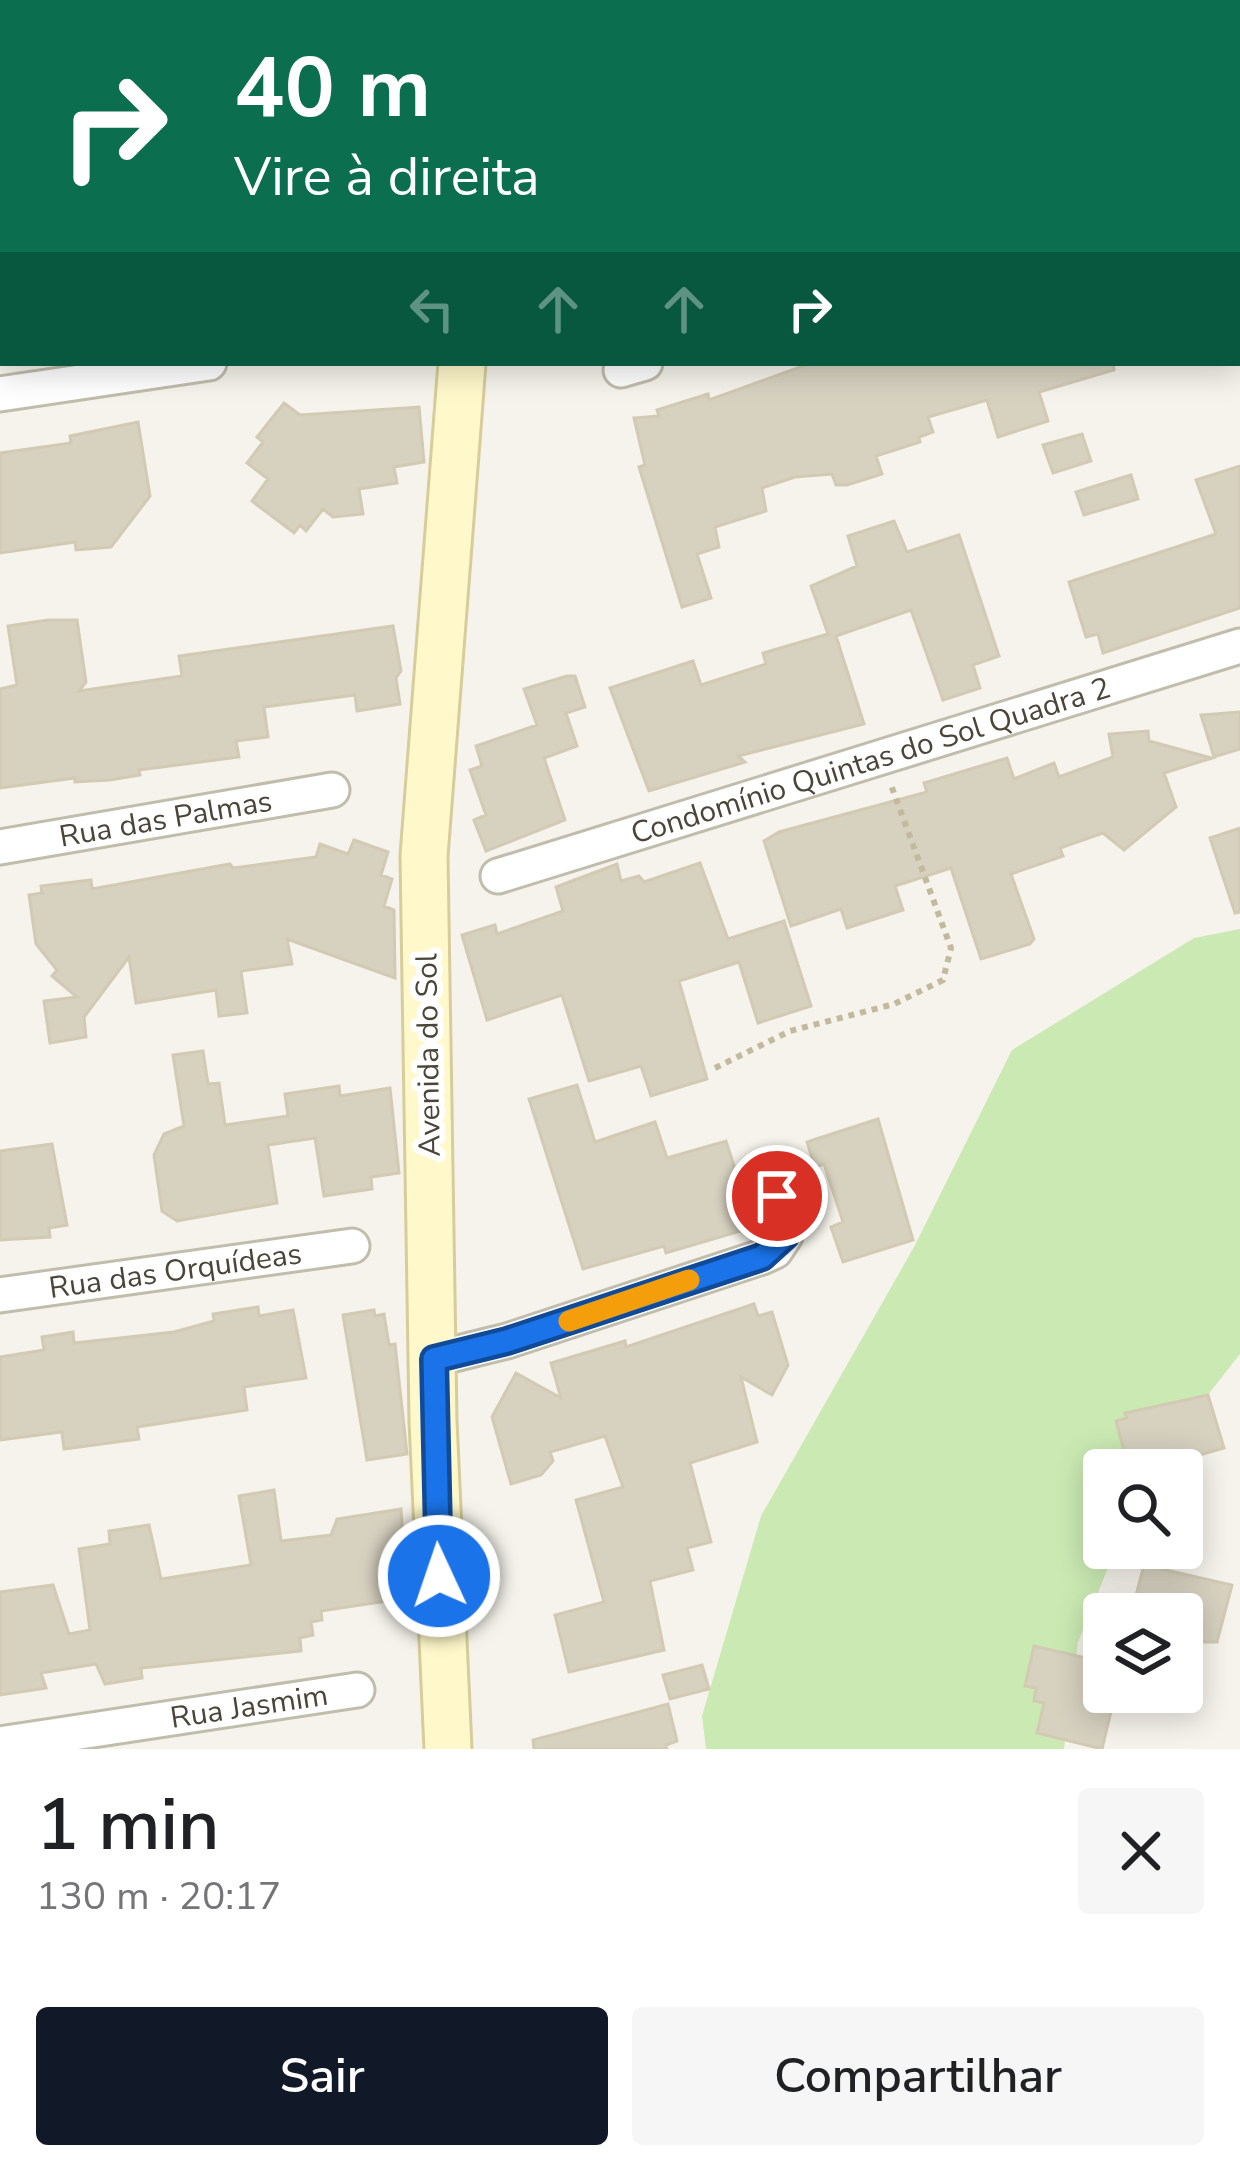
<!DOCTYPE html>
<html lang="pt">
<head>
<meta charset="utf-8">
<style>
	:root { --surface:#fff; --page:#f6f6f6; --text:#202124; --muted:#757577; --accent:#111827 }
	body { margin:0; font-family:"Nunito Sans",sans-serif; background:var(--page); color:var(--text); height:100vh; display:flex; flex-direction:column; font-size:45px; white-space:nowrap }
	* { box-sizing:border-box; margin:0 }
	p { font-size:39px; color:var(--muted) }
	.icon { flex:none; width:66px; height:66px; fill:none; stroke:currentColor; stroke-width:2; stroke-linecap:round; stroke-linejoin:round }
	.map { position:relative; height:1749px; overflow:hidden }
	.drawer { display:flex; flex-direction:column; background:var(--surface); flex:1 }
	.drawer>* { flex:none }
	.guide { position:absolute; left:0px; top:0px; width:1242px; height:366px; box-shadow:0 6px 30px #0003; background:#0b6e4f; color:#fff; overflow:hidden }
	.controls { position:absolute; left:1083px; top:1449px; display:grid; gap:24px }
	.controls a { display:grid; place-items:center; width:120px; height:120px; border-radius:12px; background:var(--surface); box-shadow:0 6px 30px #0003; font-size:60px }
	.pin { position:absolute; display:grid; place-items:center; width:102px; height:102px; color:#fff; margin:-51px; border:6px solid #fff; border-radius:50%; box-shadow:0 3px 12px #0007 }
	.me { position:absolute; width:132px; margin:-66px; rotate:357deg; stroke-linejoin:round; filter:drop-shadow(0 0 9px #0008) }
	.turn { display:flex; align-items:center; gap:42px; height:252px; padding:0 36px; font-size:54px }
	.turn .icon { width:156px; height:156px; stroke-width:2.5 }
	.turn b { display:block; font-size:84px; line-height:102px }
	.lanes { display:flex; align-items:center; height:114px; padding:0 36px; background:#0003; justify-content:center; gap:60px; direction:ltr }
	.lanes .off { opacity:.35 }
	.round { display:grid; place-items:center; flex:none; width:126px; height:126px; border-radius:12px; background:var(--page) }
	.summary { display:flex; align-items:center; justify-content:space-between; height:204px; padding:0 36px }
	h1 { font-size:72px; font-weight:600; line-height:90px }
	.primary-button { display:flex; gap:24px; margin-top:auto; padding:24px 36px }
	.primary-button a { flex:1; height:138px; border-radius:12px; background:var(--accent); color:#fff; font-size:48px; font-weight:600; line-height:138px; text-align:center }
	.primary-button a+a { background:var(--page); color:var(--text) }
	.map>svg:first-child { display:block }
</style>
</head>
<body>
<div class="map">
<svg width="1240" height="1749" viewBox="0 0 1240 1749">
	<rect width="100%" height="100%" fill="#f5f3eb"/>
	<!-- green -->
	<path fill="#cbeab3" d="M 1240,929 L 1240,1354 L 1149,1470 L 1104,1470 L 1104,1548 L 1116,1548 L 1078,1642 L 1064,1749 L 706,1749 L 702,1716 L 761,1516 L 914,1247 L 1012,1050 L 1194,938 Z"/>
	<!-- building -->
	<path fill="#d7d1c0" stroke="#d2cab3" stroke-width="3" d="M 811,363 L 1113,363 L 1114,370 L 1039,392 L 1048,421 L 998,437 L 987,400 L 928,417 L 933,432 L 919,437 L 920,442 L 876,456 L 882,474 L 847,485 L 836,485 L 832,474 L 795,477 L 762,488 L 766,511 L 715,527 L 719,547 L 697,554 L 711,598 L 682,607 L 639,467 L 645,465 L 634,418 L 659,416 L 657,410 L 708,394 L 709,400 Z
		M 284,403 L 300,415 L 419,407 L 424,462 L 394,467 L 397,483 L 359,489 L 363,514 L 333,517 L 323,509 L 306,531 L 300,525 L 294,533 L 252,501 L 268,479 L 247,463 L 263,442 L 257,437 Z
		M 138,422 L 150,496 L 111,547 L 76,550 L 75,542 L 0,553 L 0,453 L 71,443 L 70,436 Z
		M 1082,434 L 1091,461 L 1053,473 L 1043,445 Z
		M 1240,466 L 1240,608 L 1103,653 L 1098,634 L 1086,637 L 1069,582 L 1216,534 L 1196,480 Z
		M 1131,475 L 1138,499 L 1084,515 L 1076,492 Z
		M 894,521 L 907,552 L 959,535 L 999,656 L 973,665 L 980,688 L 943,700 L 911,610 L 836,636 L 864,724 L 738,756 L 745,762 L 649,791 L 610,688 L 693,661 L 701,685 L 766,664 L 763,653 L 828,634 L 811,586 L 857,566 L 848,536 Z
		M 48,620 L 77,620 L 86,682 L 79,691 L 182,676 L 179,656 L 393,626 L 401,671 L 396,678 L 400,704 L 357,711 L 355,695 L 264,707 L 268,737 L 236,741 L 239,757 L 139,770 L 140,775 L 110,780 L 75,782 L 75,778 L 0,788 L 0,689 L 17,685 L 8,626 Z
		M 567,676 L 575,676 L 585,707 L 566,713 L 577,746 L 544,758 L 565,820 L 486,851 L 474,820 L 486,815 L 470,770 L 482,766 L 476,746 L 537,725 L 524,689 Z
		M 1240,712 L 1240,749 L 1214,757 L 1201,715 Z
		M 1148,731 L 1149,741 L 1212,758 L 1164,773 L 1176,807 L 1124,850 L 1103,833 L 1060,848 L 1063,856 L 1011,874 L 1034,939 L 1030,944 L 981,959 L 951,868 L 895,886 L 903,910 L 847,928 L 841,909 L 791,926 L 764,841 L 779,832 L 927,792 L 924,783 L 1007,758 L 1014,779 L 1054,763 L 1059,777 L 1113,757 L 1109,734 Z
		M 1240,828 L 1240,912 L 1235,913 L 1210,838 Z
		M 354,840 L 388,852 L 381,875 L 392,879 L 384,906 L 394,910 L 395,978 L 287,939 L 292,964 L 241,971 L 247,1013 L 219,1016 L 216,990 L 136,1003 L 129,957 L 84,1017 L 86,1037 L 50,1043 L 44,1001 L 77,997 L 52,976 L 57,970 L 36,944 L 29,895 L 42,893 L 41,886 L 91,880 L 92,889 L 230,864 L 233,868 L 316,857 L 320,844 L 348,854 Z
		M 700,863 L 728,939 L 784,921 L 811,1006 L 758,1023 L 739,962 L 679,981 L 707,1079 L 651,1096 L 641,1066 L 589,1081 L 562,995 L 487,1020 L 462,935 L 495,925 L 497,934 L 563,911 L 556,887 L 617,864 L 621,881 L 639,876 L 644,882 Z
		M 203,1051 L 208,1084 L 219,1083 L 225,1125 L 288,1116 L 285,1094 L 339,1086 L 340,1096 L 390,1088 L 399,1173 L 371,1177 L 372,1189 L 324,1196 L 315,1138 L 268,1145 L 277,1203 L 177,1221 L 162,1211 L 154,1155 L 164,1134 L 184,1126 L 173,1055 Z
		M 577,1085 L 595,1142 L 655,1122 L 667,1158 L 726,1141 L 754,1227 L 666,1253 L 664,1246 L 583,1269 L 529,1099 Z
		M 878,1119 L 913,1240 L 843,1262 L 831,1227 L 843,1222 L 824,1164 L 815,1167 L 807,1142 Z
		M 52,1144 L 67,1225 L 49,1228 L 50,1237 L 0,1240 L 0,1151 Z
		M 754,1304 L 758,1316 L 772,1312 L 788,1365 L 772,1395 L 741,1377 L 757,1442 L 690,1463 L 711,1542 L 687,1548 L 693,1570 L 650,1581 L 664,1650 L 569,1672 L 555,1615 L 604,1602 L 576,1500 L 623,1487 L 605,1436 L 550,1452 L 553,1461 L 541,1475 L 511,1484 L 492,1417 L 516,1373 L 561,1398 L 551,1363 L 625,1341 L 626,1347 Z
		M 258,1307 L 259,1316 L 293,1310 L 306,1378 L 244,1387 L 247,1410 L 137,1427 L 139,1439 L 64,1449 L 62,1432 L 0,1440 L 0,1357 L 44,1350 L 42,1337 L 73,1332 L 74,1343 L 174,1332 L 214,1321 L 213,1314 Z
		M 374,1310 L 375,1316 L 384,1314 L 389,1345 L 395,1344 L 407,1454 L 367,1460 L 343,1315 Z
		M 1208,1395 L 1224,1448 L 1196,1456 L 1184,1456 L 1183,1450 L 1128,1466 L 1116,1421 L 1127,1418 L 1125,1413 Z
		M 274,1490 L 281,1541 L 331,1535 L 337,1519 L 401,1509 L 407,1598 L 321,1611 L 322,1620 L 311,1622 L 313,1635 L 300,1638 L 301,1651 L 141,1668 L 142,1678 L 105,1684 L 96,1664 L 41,1673 L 46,1688 L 0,1695 L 0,1592 L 53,1585 L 69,1634 L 90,1630 L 79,1549 L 110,1544 L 109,1531 L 149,1525 L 161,1579 L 251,1565 L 239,1496 Z
		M 1144,1565 L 1232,1585 L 1217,1642 L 1190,1642 L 1193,1635 L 1182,1633 L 1182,1614 L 1131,1614 Z
		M 1034,1646 L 1091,1659 L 1088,1671 L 1104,1676 L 1105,1705 L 1112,1707 L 1102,1749 L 1037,1733 L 1044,1703 L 1034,1701 L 1036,1688 L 1025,1686 Z
		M 702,1665 L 709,1689 L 670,1699 L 663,1675 Z
		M 668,1704 L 677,1741 L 666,1745 L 667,1749 L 534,1749 L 533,1740 Z"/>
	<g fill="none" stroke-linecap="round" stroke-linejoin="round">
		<defs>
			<g id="street">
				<path d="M 451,0 L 452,3"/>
				<path d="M 19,3 L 29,0"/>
				<path d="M 535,3 L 535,0"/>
				<path d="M 1239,177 L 1240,177"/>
				<path d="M 621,370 L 645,363"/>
				<path d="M 0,394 L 209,363"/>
				<path id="s1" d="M 0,847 L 332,790"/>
				<path id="s2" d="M 498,876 L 1240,646"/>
				<path id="s3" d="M 0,1295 L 352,1246"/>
				<path d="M 434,1359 L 507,1341 L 762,1257 L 775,1251 L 785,1236 L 777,1195"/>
				<path id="s4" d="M 0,1744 L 357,1690"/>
			</g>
			<path id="secondary" d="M 494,3 L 494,0
				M 448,1749 L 433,1421 L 424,856 L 462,363"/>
		</defs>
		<!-- street casing -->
		<use href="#street" stroke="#c1bdad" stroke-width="39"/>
		<!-- secondary casing -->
		<use href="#secondary" stroke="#d6cd9a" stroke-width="51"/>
		<!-- path -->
		<path stroke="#c3ba9e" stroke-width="6" stroke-dasharray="6 6" stroke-linecap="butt" d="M 622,3 L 622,0
			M 715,1068 L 790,1031 L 894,1004 L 943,980 L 951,948 L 891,785"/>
		<!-- street -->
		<use href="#street" stroke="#fff" stroke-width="33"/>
		<!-- secondary -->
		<use href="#secondary" stroke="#fff8cb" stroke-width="45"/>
	</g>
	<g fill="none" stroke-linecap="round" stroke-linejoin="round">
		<defs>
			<path id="route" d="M 439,1576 L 434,1359 L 507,1341 L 762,1257 L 785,1236 L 777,1196"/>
		</defs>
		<!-- route casing -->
		<use href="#route" stroke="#114b97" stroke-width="30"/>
		<!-- route -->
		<use href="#route" stroke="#1a73e8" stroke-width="21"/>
		<!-- slow -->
		<path stroke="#f59e0b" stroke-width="21" d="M 569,1321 L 689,1280"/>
	</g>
	<g text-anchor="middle" stroke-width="12" stroke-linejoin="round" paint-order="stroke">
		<!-- street labels -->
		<g font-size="30" fill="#4a4538" stroke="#fff">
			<text dy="10" stroke="none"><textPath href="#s2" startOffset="390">Condomínio Quintas do Sol Quadra 2</textPath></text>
			<text dy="10" stroke="none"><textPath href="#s1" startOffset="168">Rua das Palmas</textPath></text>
			<text transform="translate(428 1055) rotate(-91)" y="10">Avenida do Sol</text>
			<text dy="10" stroke="none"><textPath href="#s3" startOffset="177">Rua das Orquídeas</textPath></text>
			<text dy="10" stroke="none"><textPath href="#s4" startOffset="252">Rua Jasmim</textPath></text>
		</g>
	</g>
</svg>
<div class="controls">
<a><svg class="icon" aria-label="search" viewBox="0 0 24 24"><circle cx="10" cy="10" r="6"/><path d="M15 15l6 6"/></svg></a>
<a><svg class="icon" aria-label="layers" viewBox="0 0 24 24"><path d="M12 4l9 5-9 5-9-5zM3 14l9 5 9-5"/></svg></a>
</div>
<div class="pin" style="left:777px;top:1196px;background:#d93025"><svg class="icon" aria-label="arrive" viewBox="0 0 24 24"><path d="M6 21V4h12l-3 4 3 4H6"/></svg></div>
<svg class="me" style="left:439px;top:1576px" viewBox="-20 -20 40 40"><circle r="17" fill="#1a73e8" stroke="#fff" stroke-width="3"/><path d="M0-11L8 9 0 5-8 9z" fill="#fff"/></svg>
<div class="guide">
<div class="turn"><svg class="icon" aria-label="right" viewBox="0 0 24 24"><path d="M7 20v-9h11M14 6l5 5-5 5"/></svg><div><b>40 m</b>Vire à direita</div></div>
<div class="lanes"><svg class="icon off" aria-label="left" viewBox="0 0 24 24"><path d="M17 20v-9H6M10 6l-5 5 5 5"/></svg><svg class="icon off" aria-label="ahead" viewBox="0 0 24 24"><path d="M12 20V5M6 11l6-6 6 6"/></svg><svg class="icon off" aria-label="ahead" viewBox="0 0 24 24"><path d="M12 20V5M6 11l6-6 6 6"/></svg><svg class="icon" aria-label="right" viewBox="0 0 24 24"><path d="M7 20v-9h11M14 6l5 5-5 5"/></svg></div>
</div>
</div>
<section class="drawer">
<div class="summary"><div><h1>1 min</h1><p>130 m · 20:17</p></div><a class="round"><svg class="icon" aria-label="close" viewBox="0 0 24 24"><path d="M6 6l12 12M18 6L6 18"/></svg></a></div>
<div class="primary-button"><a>Sair</a><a>Compartilhar</a></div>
</section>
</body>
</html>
